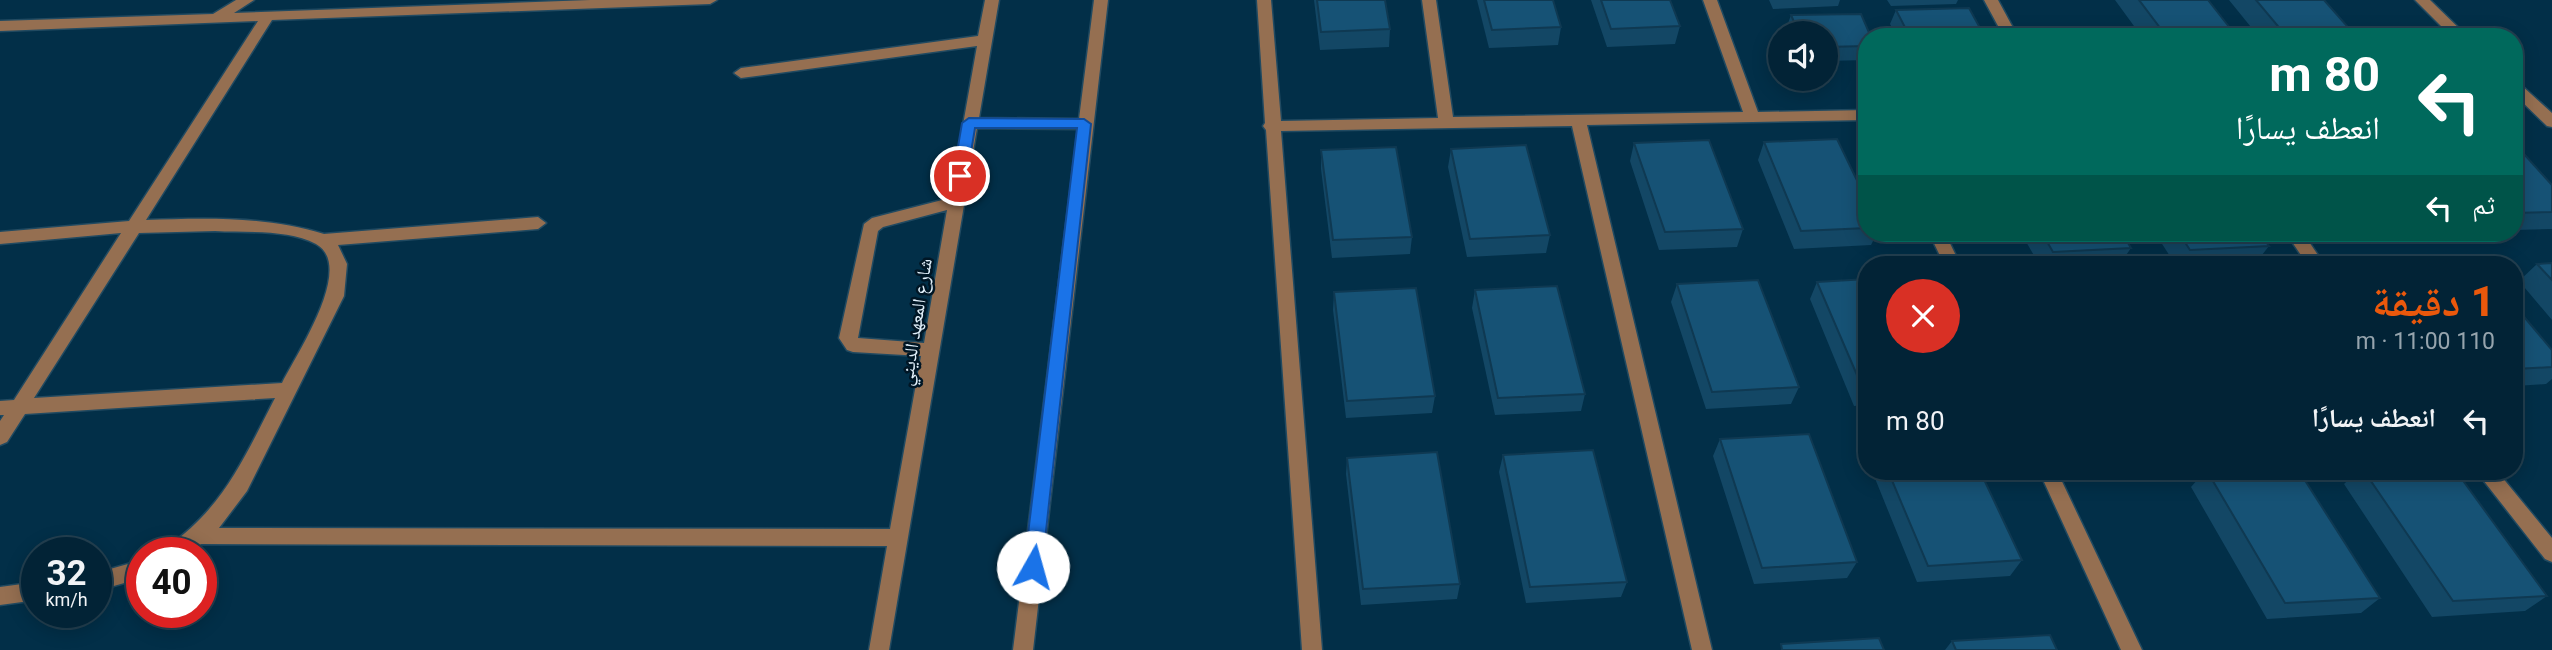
<!DOCTYPE html>
<html lang="ar">
<head>
<meta charset="utf-8">
<style>
	:root { --surface:#022336; --page:#102f42; --text:#f1f3f6; --muted:#96a4ad; --line:#234051; --accent:#ea580c }
	body { margin:0; font-family:Roboto,"Noto Naskh Arabic",sans-serif; background:var(--page); color:var(--text); direction:rtl; height:100vh; display:flex; flex-direction:column; font-size:26px; white-space:nowrap }
	* { box-sizing:border-box; margin:0 }
	p { font-size:23px; color:var(--muted) }
	.icon { flex:none; width:38px; height:38px; fill:none; stroke:currentColor; stroke-width:2; stroke-linecap:round; stroke-linejoin:round }
	.map { position:relative; flex:1; overflow:hidden; direction:ltr }
	.drawer { position:absolute; left:1858px; top:256px; width:665px; height:224px; display:flex; flex-direction:column; background:var(--surface); border-radius:28px; box-shadow:0 4px 18px #0003,0 0 0 2px var(--line); direction:rtl }
	.drawer>* { flex:none }
	.hud { position:absolute; left:1858px; top:28px; width:665px; height:214px; border-radius:28px; box-shadow:0 4px 18px #0003,0 0 0 2px var(--line); direction:rtl; background:#00695c; color:#fff; overflow:hidden }
	.tools { position:absolute; left:1768px; top:21px; display:grid; gap:14px }
	.tools a { display:grid; place-items:center; width:70px; height:70px; border-radius:50%; background:var(--surface); box-shadow:0 4px 18px #0003,0 0 0 2px var(--line); font-size:35px }
	.speed { position:absolute; left:21px; top:537px; display:flex; gap:14px; font-size:35px; font-weight:700; text-align:center }
	.speed>* { display:grid; place-content:center; width:91px; height:91px; border-radius:50%; background:var(--surface); box-shadow:0 4px 18px #0003,0 0 0 2px var(--line); line-height:1 }
	.speed small { font-size:18px; font-weight:400 }
	.speed .limit { border:10px solid #d22; background:#fff; color:#111 }
	.pin { position:absolute; display:grid; place-items:center; width:60px; height:60px; color:#fff; margin:-30px; border:4px solid #fff; border-radius:50%; box-shadow:0 2px 7px #0007 }
	.me { position:absolute; width:77px; margin:-38px; rotate:7deg; stroke-linejoin:round; filter:drop-shadow(0 0 5px #0008) }
	.turn { display:flex; align-items:center; gap:24px; height:147px; padding:0 28px; font-size:32px }
	.turn .icon { width:91px; height:91px; stroke-width:2.5 }
	.turn b { display:block; font-size:49px; line-height:60px }
	.then { display:flex; align-items:center; height:66px; padding:0 28px; background:#0003; gap:14px; font-size:26px }
	.round { display:grid; place-items:center; flex:none; width:74px; height:74px; border-radius:37px; background:var(--page) }
	.overview { display:flex; align-items:center; justify-content:space-between; height:119px; padding:0 28px }
	h1 { font-size:42px; font-weight:800; line-height:52px; color:var(--accent) }
	ul { padding:0; list-style:none }
	li { display:flex; align-items:center; gap:21px; height:91px; padding:0 28px }
	li div { flex:1 }
	li b { display:block; font-size:26px }
	li em { font-style:normal }
	.map>svg:first-child { display:block }
</style>
</head>
<body>
<div class="map">
<svg width="2552" height="650" viewBox="0 0 2552 650">
	<rect width="100%" height="100%" fill="#022f48"/>
	<g fill="none" stroke-linecap="round" stroke-linejoin="round">
		<defs>
			<path id="minor" d="M 236,0 L 254,0 L 234,13 L 590,0 L 717,0 L 710,4 L 272,20 L 146,220 C 205,218 267,216 324,234 L 538,217 L 546,223 L 538,229 L 338,245 L 347,264 L 344,296 L 247,491 L 219,528 L 890,529 L 921,356 L 853,352 L 847,350 L 839,338 L 864,224 L 872,218 L 950,198 L 977,46 L 741,78 L 734,73 L 741,68 L 978,36 L 985,0 L 999,0 L 979,118 L 1079,119 L 1094,0 L 1108,0 L 1033,650 L 1013,650 L 1078,129 L 977,128 L 889,650 L 869,650 L 887,546 L 201,544 L 190,553 L 164,553 L 167,547 C 224,507 244,458 275,398 L 25,414 L 7,442 L 0,445 L 0,421 L 4,415 L 0,415 L 0,401 L 14,400 L 121,233 L 0,244 L 0,232 L 129,221 L 258,21 L 0,31 L 0,21 L 213,14 ZM 947,210 L 924,343 L 858,338 L 878,231 L 883,227 ZM 215,231 C 246,233 288,229 316,244 C 356,266 296,355 282,383 L 34,398 L 139,233 Z
				M 1257,0 L 1271,0 L 1281,121 L 1438,118 L 1422,0 L 1436,0 L 1453,117 L 1743,112 L 1703,0 L 1717,0 L 1758,112 L 1867,110 L 1867,120 L 1587,125 L 1712,650 L 1692,650 L 1572,126 L 1281,131 L 1322,650 L 1302,650 L 1266,130 L 1263,126 L 1265,123 Z
				M 1984,0 L 1998,0 L 2018,37 L 2004,37 Z
				M 2415,0 L 2430,0 L 2468,37 L 2452,37 Z
				M 2515,82 L 2520,84 L 2552,113 L 2552,127 L 2547,126 L 2515,95 Z
				M 1929,233 L 1945,233 L 1960,264 L 1944,264 Z
				M 2286,233 L 2303,233 L 2324,264 L 2307,264 Z
				M 2039,471 L 2057,471 L 2142,650 L 2121,650 Z
				M 2476,471 L 2497,471 L 2552,538 L 2552,562 L 2545,559 Z
				M 142,560 L 142,578 L 96,591 L 96,573 Z
				M 37,582 L 37,600 L 0,605 L 0,587 Z"/>
		</defs>
		<!-- minor casing -->
		<use href="#minor" stroke="#214a61" stroke-width="3"/>
		<!-- minor -->
		<use href="#minor" fill="#956f51" fill-rule="evenodd"/>
	</g>
	<!-- wall -->
	<path fill="#134765" d="M 1314,0 L 1385,0 L 1390,29 L 1389,47 L 1320,50 Z
		M 1477,0 L 1553,0 L 1561,27 L 1558,45 L 1489,48 Z
		M 1591,0 L 1670,0 L 1680,26 L 1675,44 L 1607,47 Z
		M 1769,0 L 1840,0 L 1838,6 L 1773,9 Z
		M 1887,0 L 1958,0 L 1956,4 L 1891,6 Z
		M 2115,0 L 2208,0 L 2237,37 L 2142,37 Z
		M 2229,0 L 2324,0 L 2355,35 L 2354,37 L 2259,37 Z
		M 1896,10 L 1985,37 L 1897,37 L 1890,24 Z
		M 1791,15 L 1867,37 L 1867,60 L 1825,61 L 1825,33 L 1788,33 L 1786,29 Z
		M 1764,142 L 1867,201 L 1867,233 L 1877,233 L 1871,245 L 1794,249 L 1758,160 Z
		M 1634,143 L 1743,229 L 1737,247 L 1659,250 L 1630,161 Z
		M 2515,144 L 2552,185 L 2552,229 L 2515,230 Z
		M 1451,149 L 1550,235 L 1546,253 L 1467,257 L 1448,167 Z
		M 1321,150 L 1412,237 L 1410,254 L 1332,258 L 1321,169 Z
		M 2021,233 L 2122,233 L 2131,248 L 2120,264 L 2039,264 Z
		M 2155,233 L 2259,233 L 2269,246 L 2255,264 L 2175,264 Z
		M 2552,263 L 2552,320 L 2519,281 L 2537,264 Z
		M 1867,279 L 1867,405 L 1854,406 L 1810,299 L 1817,282 Z
		M 1677,284 L 1799,387 L 1791,404 L 1706,409 L 1671,302 Z
		M 1475,290 L 1585,394 L 1581,411 L 1495,415 L 1472,308 Z
		M 1334,292 L 1435,396 L 1432,413 L 1346,418 L 1333,310 Z
		M 2515,306 L 2552,350 L 2552,379 L 2546,384 L 2515,386 Z
		M 1720,439 L 1857,562 L 1847,578 L 1754,584 L 1713,456 Z
		M 1503,455 L 1627,582 L 1621,597 L 1526,603 L 1499,472 Z
		M 1347,458 L 1460,584 L 1457,599 L 1361,605 L 1346,474 Z
		M 1872,471 L 1980,471 L 2022,560 L 2010,576 L 1917,582 Z
		M 2205,471 L 2299,471 L 2380,598 L 2361,613 L 2267,619 L 2191,487 Z
		M 2358,471 L 2456,471 L 2547,596 L 2525,611 L 2432,617 L 2344,484 Z
		M 1952,641 L 2057,650 L 1945,650 Z"/>
	<!-- building -->
	<path fill="#165275" stroke="#0f3952" stroke-width="2" d="M 1317,0 L 1385,0 L 1390,29 L 1321,32 Z
		M 1484,0 L 1553,0 L 1561,27 L 1492,30 Z
		M 1601,0 L 1670,0 L 1680,26 L 1611,29 Z
		M 2139,0 L 2208,0 L 2237,37 L 2167,37 Z
		M 2256,0 L 2324,0 L 2355,35 L 2287,37 Z
		M 1969,8 L 1985,37 L 1910,37 L 1896,10 Z
		M 1861,14 L 1871,37 L 1867,37 L 1867,46 L 1825,47 L 1825,33 L 1799,33 L 1791,15 Z
		M 1837,139 L 1867,201 L 1867,228 L 1801,231 L 1764,142 Z
		M 1709,140 L 1743,229 L 1665,232 L 1634,143 Z
		M 2515,144 L 2552,185 L 2552,212 L 2515,213 Z
		M 1526,145 L 1550,235 L 1470,239 L 1451,149 Z
		M 1396,147 L 1412,237 L 1333,240 L 1321,150 Z
		M 2042,233 L 2122,233 L 2131,248 L 2053,252 Z
		M 2179,233 L 2259,233 L 2269,246 L 2190,250 Z
		M 2478,262 L 2480,264 L 2436,264 Z
		M 2552,263 L 2552,280 L 2537,264 Z
		M 1867,279 L 1867,388 L 1863,389 L 1817,282 Z
		M 1758,280 L 1799,387 L 1712,392 L 1677,284 Z
		M 1557,286 L 1585,394 L 1498,398 L 1475,290 Z
		M 1416,288 L 1435,396 L 1347,401 L 1334,292 Z
		M 2515,306 L 2552,350 L 2552,367 L 2515,369 Z
		M 1809,434 L 1857,562 L 1762,568 L 1720,439 Z
		M 1593,450 L 1627,582 L 1530,587 L 1503,455 Z
		M 1437,452 L 1460,584 L 1363,589 L 1347,458 Z
		M 1888,471 L 1980,471 L 2022,560 L 1928,566 Z
		M 2207,471 L 2299,471 L 2380,598 L 2285,603 Z
		M 2364,471 L 2456,471 L 2547,596 L 2453,601 Z
		M 2050,635 L 2057,650 L 1956,650 L 1952,641 Z
		M 1879,638 L 1884,650 L 1782,650 L 1781,644 Z"/>
	<!-- route -->
	<path fill="#1a73e8" stroke="#114b97" stroke-width="2" d="M 969,118 L 1084,119 L 1091,124 L 1042,567 L 1039,572 L 1026,572 L 1024,567 L 1077,128 L 975,128 L 967,176 L 960,181 L 953,176 L 962,123 Z"/>
	<g text-anchor="middle" stroke-width="5" stroke-linejoin="round" paint-order="stroke">
		<!-- street labels -->
		<g font-size="19" fill="#e1f0fb" stroke="#001625">
			<text transform="translate(915 322) rotate(-81)" y="7">شارع المعهد الديني</text>
		</g>
	</g>
</svg>
<div class="tools">
<a><svg class="icon" aria-label="sound" viewBox="0 0 24 24"><path d="M4 9h4l5-4v14l-5-4H4zM17 9q2 3 0 6"/></svg></a>
</div>
<div class="speed"><div>32<small>km/h</small></div><div class="limit">40</div></div>
<div class="pin" style="left:960px;top:176px;background:#d93025"><svg class="icon" aria-label="arrive" viewBox="0 0 24 24"><path d="M6 21V4h12l-3 4 3 4H6"/></svg></div>
<svg class="me" style="left:1033px;top:567px" viewBox="-20 -20 40 40"><circle r="19" fill="#fff"/><path d="M0-13L10 11 0 6-10 11z" fill="#1a73e8"/></svg>
<div class="hud">
<div class="turn"><svg class="icon" aria-label="left" viewBox="0 0 24 24"><path d="M17 20v-9H6M10 6l-5 5 5 5"/></svg><div><b>80 m</b>انعطف يسارًا</div></div>
<div class="then">ثم<svg class="icon" aria-label="left" viewBox="0 0 24 24"><path d="M17 20v-9H6M10 6l-5 5 5 5"/></svg></div>
</div>
<section class="drawer">
<div class="overview"><div><h1>1 دقيقة</h1><p>110 m · 11:00</p></div><a class="round" style="background:#d93025;color:#fff"><svg class="icon" aria-label="close" viewBox="0 0 24 24"><path d="M6 6l12 12M18 6L6 18"/></svg></a></div>
<ul>
<li><svg class="icon" aria-label="left" viewBox="0 0 24 24"><path d="M17 20v-9H6M10 6l-5 5 5 5"/></svg><div><b>انعطف يسارًا</b></div><em>80 m</em></li>
</ul>
</section>
</div>
</body>
</html>
